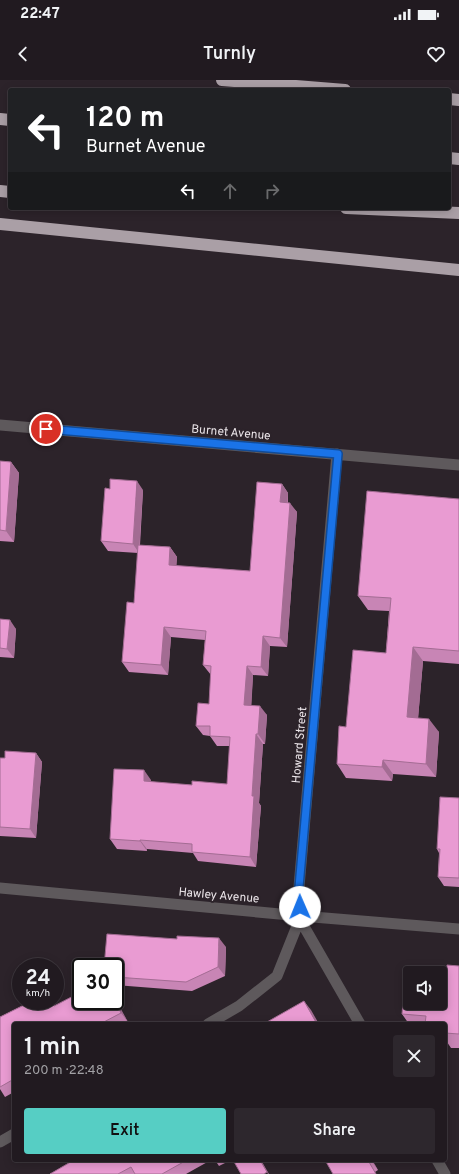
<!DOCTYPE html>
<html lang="en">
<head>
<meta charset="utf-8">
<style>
	:root { --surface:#211a20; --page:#2d272d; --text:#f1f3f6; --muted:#a2a1a5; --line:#3e383e; --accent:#56cec4 }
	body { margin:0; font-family:Overpass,sans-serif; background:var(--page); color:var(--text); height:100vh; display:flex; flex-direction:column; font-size:15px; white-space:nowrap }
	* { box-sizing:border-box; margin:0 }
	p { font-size:13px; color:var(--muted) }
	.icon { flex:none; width:22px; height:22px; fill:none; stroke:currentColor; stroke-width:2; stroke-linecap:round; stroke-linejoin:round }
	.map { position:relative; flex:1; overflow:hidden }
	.details { position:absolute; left:12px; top:942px; width:435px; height:140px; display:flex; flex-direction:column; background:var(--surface); border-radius:4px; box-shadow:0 2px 10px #0003,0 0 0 1px var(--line) }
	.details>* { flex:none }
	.hud { position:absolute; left:8px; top:8px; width:443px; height:122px; border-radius:4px; box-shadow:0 2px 10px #0003,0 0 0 1px var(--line); background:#202124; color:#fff; overflow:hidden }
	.controls { position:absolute; left:403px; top:886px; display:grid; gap:8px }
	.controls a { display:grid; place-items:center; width:44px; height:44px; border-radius:4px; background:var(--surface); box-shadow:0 2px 10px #0003,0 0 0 1px var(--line); font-size:20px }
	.speed { position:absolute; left:12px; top:878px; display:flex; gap:8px; font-size:20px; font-weight:700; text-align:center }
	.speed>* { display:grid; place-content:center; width:52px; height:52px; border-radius:50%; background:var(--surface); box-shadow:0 2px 10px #0003,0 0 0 1px var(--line); line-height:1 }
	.speed small { font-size:10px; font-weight:400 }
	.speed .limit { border:2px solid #111; border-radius:6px; background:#fff; color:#111 }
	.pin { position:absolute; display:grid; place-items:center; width:34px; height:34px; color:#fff; margin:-17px; border:2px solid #fff; border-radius:50%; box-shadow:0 1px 4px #0007 }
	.me { position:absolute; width:44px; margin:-22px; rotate:359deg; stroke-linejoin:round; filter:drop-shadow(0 0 3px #0008) }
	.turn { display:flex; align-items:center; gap:14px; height:84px; padding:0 12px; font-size:18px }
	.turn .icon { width:52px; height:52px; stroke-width:2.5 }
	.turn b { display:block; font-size:28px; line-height:34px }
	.lanes { display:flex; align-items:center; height:38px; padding:0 12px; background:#0003; justify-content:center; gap:20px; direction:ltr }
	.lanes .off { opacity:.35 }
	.round { display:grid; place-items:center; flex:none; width:42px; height:42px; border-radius:4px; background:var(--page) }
	.overview { display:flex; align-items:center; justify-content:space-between; height:68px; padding:0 12px }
	h1 { font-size:24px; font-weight:600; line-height:30px }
	.primary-button { display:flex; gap:8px; margin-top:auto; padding:8px 12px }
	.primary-button a { flex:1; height:46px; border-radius:4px; background:var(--accent); color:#111; font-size:16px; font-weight:600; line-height:46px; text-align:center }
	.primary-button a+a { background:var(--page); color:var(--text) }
	.status { display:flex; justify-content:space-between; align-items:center; height:28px; padding:0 20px; background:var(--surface); direction:ltr }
	.status svg { height:11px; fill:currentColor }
	header { display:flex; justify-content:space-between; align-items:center; height:52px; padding:0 12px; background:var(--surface); font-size:18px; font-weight:600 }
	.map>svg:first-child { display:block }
</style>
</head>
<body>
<div class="status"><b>22:47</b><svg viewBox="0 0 49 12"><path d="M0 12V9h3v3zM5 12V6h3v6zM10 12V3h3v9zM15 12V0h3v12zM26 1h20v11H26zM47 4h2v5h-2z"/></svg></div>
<header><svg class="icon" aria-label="back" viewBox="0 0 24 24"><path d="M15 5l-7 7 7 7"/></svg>Turnly<svg class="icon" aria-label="heart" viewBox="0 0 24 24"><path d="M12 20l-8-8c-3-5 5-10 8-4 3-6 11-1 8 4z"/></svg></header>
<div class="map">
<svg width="459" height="1094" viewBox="0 0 459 1094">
	<rect width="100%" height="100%" fill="#2c232a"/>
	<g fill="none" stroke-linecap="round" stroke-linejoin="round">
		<!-- minor -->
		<path stroke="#5e595c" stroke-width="11" d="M 337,374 L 298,818 L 302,843 L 360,944
			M 0,808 L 301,836 L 459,849
			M 208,944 L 239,926 L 277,896 L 301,836
			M 0,1062 L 14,1054
			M 437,1080 L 445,1094"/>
		<!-- tertiary -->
		<path stroke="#5e595c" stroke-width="11" d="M 0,345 L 459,385"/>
		<!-- motorway -->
		<path stroke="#aa9fa6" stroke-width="12" d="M 222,0 L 345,10
			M 449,19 L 459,20
			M 0,39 L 10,40
			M 449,78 L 459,79
			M 0,111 L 10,112
			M 346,128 L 459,133
			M 0,144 L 459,190"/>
	</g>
	<!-- wall -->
	<path fill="#c885b5" d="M 0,381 L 11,382 L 19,393 L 14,462 L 0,461 Z
		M 282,404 L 288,413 L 288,423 L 297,432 L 287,567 L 270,566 L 268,596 L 253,595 L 251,625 L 267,635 L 265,664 L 263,664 L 259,723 L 261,726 L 256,787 L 198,781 L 193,773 L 147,769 L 147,771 L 117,769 L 110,759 L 151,700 L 151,702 L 192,705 L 227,704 L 230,666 L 217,666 L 210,656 L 203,655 L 196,646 L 209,624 L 211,595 L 203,585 L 205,560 L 171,557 L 168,595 L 129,592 L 122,582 L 134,523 L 138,473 L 108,471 L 101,461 L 143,410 L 140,465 L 170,467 L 177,477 L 176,486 L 250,491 Z
		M 459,419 L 459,584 L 423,581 L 418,638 L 439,652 L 436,697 L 393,694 L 392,701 L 346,698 L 337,684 L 346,647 L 386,573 L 389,531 L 368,530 L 358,516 Z
		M 0,539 L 16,549 L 14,578 L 0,577 Z
		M 36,673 L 42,682 L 36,758 L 0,756 L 0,678 L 5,678 Z
		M 459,718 L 459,807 L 444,806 L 438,797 L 439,773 L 437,769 Z
		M 177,859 L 226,867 L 225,896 L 192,911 L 115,905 L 115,887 Z
		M 459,886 L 459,968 L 451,968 L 447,962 L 445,962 L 445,944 L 409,944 L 402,934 L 447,890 Z
		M 32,921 L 52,921 L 55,925 L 115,921 L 128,942 L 124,944 L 14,944 L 14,1012 L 5,1017 L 0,1009 L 0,937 Z
		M 74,1080 L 211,1080 L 186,1094 L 50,1094 Z
		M 215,1080 L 231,1080 L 219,1086 Z
		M 325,1080 L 372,1080 L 378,1090 L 375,1092 Z"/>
	<!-- shaded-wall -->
	<path fill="#a36c93" d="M 11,382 L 19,393 L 14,462 L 6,451 Z
		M 137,401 L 143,410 L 139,473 L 133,464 Z
		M 282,404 L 288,413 L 287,432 L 280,422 Z
		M 290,423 L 297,432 L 287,567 L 280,558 Z
		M 170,467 L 177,477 L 176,495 L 169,485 Z
		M 10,540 L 16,549 L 14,578 L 7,569 Z
		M 164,547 L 171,557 L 168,595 L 161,585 Z
		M 263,556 L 270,566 L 268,596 L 261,587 Z
		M 413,567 L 423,581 L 417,651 L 407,637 Z
		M 247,586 L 253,595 L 251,634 L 244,625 Z
		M 260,626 L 267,635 L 265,664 L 258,654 Z
		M 429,639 L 439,652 L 436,697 L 426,684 Z
		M 256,654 L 263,664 L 259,723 L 261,726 L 256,787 L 250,777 L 252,716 Z
		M 36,673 L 42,682 L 36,758 L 30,749 Z
		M 383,680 L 393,694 L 392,701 L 382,687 Z
		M 144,690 L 151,700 L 151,711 L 144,701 Z
		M 140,760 L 147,769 L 147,771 L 140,761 Z
		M 219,858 L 226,867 L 225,896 L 218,887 Z
		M 115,918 L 128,942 L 121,933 L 115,921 Z
		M 51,921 L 52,921 L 53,922 L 60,935 L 54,926 Z
		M 304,921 L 311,930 L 319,944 L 317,944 Z
		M 260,1080 L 261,1080 L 269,1094 L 268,1094 L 267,1092 Z
		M 371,1080 L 372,1080 L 378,1090 Z"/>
	<!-- building -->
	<path fill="#e99bd2" stroke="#a36c93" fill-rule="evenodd" d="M 0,381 L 11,382 L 6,451 L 0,450 Z
		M 110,399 L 137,401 L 133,464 L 101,461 L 105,408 L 110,409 Z
		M 257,402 L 282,404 L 280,422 L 290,423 L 280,558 L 263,556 L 261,587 L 247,586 L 244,625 L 260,626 L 258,654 L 256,654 L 252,716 L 254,716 L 250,777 L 192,772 L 192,764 L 140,760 L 140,761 L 110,759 L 114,689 L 144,690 L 144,701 L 192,705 L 192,701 L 227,704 L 230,657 L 210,656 L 210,646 L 196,646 L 198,623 L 209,624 L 211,586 L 203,585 L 206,551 L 164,547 L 161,585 L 122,582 L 127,522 L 134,523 L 138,465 L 170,467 L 169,485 L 250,491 Z
		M 367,411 L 459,419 L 459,571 L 413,567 L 407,637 L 429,639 L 426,684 L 383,680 L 382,687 L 337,684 L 339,646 L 346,647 L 353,570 L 386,573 L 391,518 L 358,516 Z
		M 0,539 L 10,540 L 7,569 L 0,568 Z
		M 5,671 L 36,673 L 30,749 L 0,747 L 0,678 L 5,678 Z
		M 440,717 L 459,718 L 459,798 L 438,797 L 440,769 L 437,769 Z
		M 107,854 L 177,859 L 177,856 L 219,858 L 218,887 L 186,902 L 115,897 L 115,887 L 104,887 Z
		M 447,885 L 459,886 L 459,954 L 445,953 L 445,944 L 425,944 L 426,936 L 402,934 L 406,887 L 447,890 ZM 410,893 L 440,893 L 440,923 L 410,923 Z
		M 81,912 L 81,921 L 115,921 L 121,933 L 100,944 L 14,944 L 14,999 L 0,1007 L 0,937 L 32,921 L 51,921 L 54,926 Z
		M 304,921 L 317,944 L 268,944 L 267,942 Z
		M 74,1080 L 187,1080 L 162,1094 L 135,1094 L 131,1087 L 118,1094 L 50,1094 Z
		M 233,1080 L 260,1080 L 267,1092 L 264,1094 L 241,1094 Z
		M 325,1080 L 371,1080 L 371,1081 L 369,1082 L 376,1094 L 333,1094 Z"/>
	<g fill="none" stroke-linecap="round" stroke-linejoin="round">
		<defs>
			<path id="route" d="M 46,349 L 338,374 L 298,818 L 300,827"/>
		</defs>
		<!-- route casing -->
		<use href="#route" stroke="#114b97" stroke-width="10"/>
		<!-- route -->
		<use href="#route" stroke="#1a73e8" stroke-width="7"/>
	</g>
	<g text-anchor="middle" stroke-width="4" stroke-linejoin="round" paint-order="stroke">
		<!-- street labels -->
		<g font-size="12" fill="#ece6ea" stroke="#2c232a">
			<text transform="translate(231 352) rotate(5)" y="4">Burnet Avenue</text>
			<text transform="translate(299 665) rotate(-85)" y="4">Howard Street</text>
			<text transform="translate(219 815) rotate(5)" y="4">Hawley Avenue</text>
		</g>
	</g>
</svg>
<div class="controls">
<a><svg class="icon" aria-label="sound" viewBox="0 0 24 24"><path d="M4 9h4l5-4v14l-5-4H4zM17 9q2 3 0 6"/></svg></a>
</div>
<div class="speed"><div>24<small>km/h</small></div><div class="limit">30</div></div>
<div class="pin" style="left:46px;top:349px;background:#d93025"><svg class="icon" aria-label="arrive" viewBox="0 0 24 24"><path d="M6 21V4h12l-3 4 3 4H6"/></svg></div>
<svg class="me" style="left:300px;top:827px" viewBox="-20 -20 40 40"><circle r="19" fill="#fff"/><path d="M0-13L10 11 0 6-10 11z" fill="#1a73e8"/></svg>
<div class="hud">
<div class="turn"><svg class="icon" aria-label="left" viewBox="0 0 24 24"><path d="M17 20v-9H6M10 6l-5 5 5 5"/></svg><div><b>120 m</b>Burnet Avenue</div></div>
<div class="lanes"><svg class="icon" aria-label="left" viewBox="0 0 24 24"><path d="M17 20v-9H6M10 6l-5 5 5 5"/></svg><svg class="icon off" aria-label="ahead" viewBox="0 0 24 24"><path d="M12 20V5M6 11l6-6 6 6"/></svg><svg class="icon off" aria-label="right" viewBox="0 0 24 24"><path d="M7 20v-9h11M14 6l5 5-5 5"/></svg></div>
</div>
<section class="details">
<div class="overview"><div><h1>1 min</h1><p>200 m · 22:48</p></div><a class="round"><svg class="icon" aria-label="close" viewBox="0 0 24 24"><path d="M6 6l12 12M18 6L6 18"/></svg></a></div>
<div class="primary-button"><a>Exit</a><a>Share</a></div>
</section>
</div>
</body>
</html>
